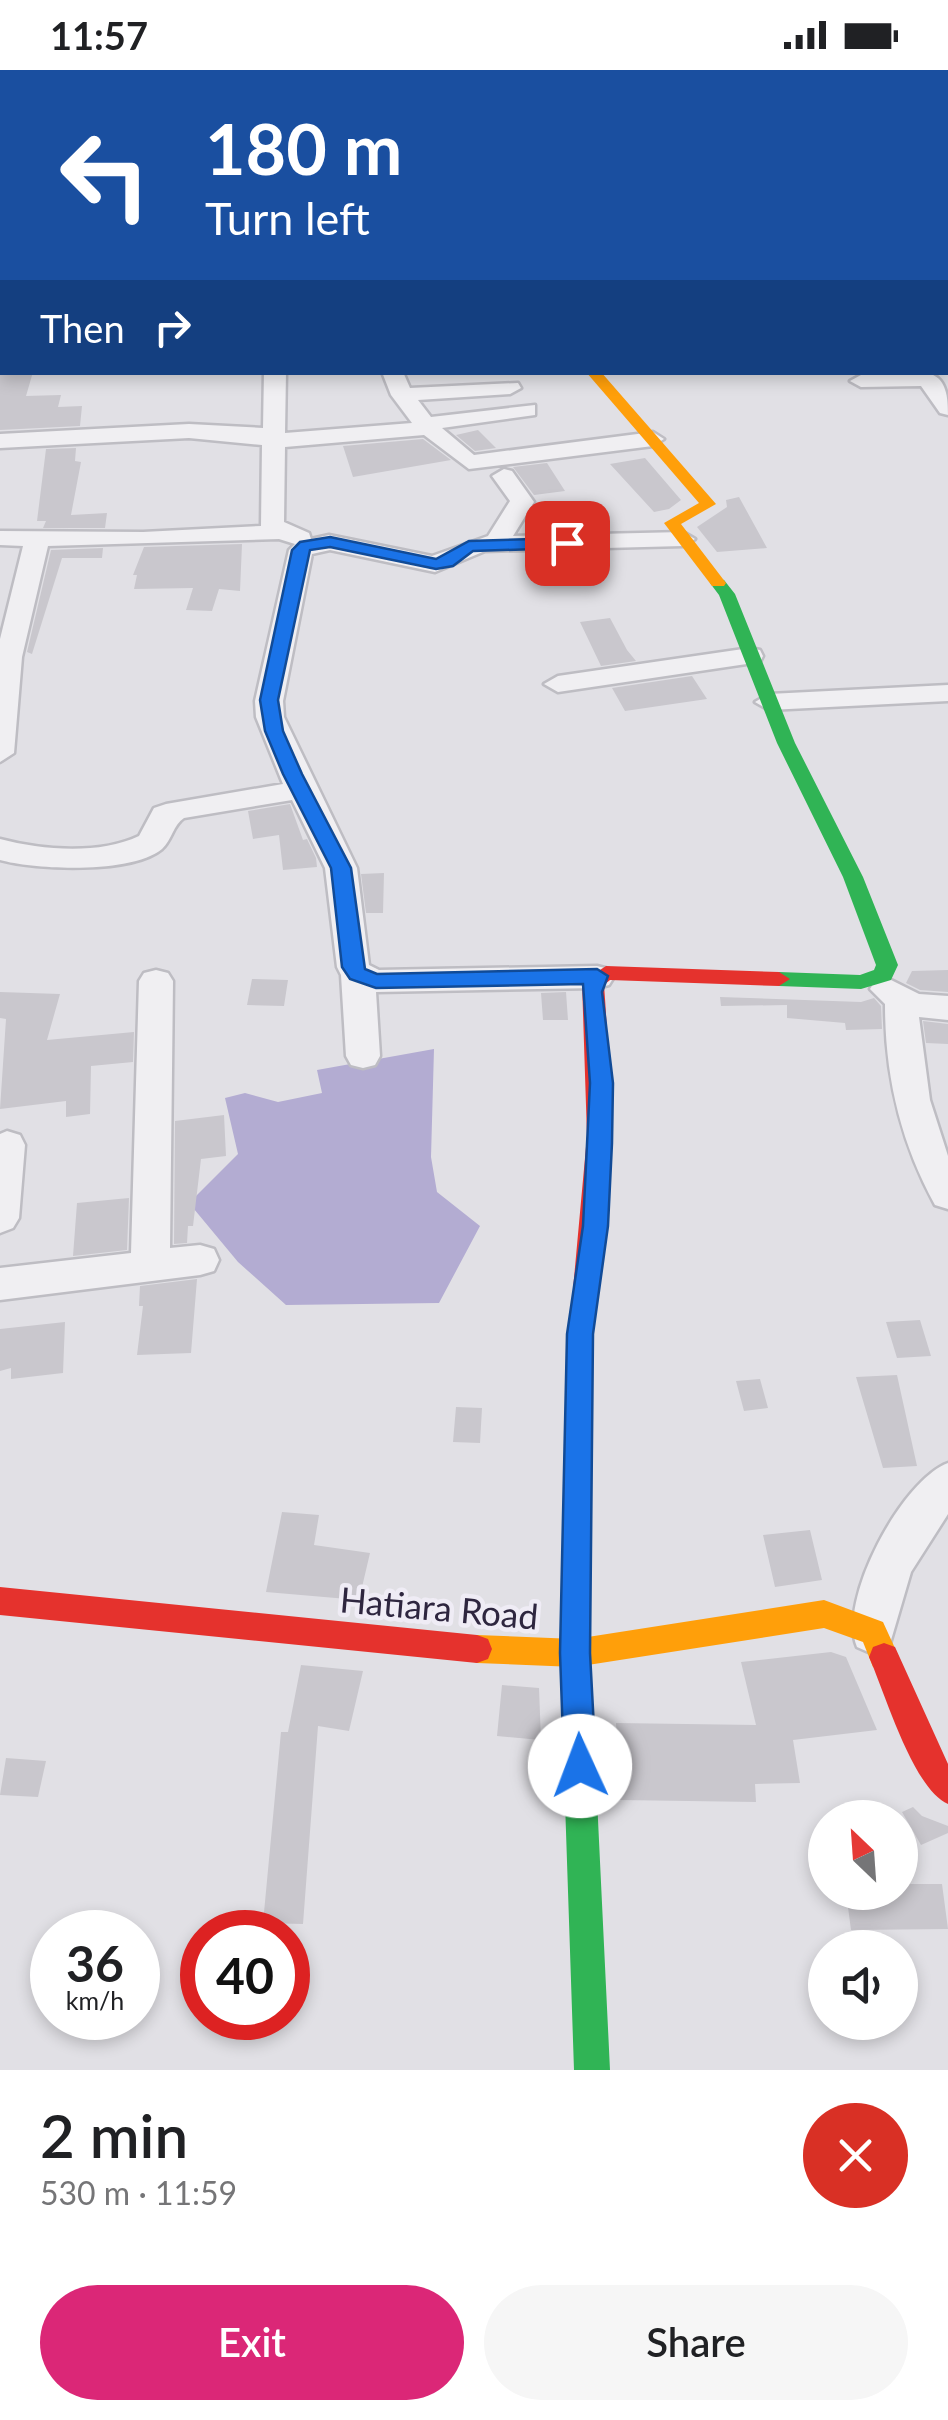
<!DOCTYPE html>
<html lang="en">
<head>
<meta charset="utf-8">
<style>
	:root { --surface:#fff; --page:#f6f6f6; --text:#202124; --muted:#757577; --accent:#db2777 }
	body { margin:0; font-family:Lato,sans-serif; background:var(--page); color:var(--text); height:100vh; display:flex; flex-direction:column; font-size:38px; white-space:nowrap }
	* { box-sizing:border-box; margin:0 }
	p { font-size:32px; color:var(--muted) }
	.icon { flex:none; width:55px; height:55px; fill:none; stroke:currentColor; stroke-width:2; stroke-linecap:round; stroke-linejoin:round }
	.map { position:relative; height:2000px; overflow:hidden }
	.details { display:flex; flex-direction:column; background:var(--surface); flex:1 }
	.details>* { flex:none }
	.guide { position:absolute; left:0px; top:0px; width:950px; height:305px; box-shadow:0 5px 15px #0003; background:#1a4fa0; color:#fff; overflow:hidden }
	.needle { width:65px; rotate:335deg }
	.fabs { position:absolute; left:808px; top:1730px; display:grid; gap:20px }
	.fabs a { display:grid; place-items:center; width:110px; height:110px; border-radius:50%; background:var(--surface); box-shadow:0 5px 15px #0003; font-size:50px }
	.speed { position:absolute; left:30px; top:1840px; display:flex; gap:20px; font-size:50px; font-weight:700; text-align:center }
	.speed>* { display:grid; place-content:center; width:130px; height:130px; border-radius:50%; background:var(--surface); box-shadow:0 5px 15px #0003; line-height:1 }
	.speed small { font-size:25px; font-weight:400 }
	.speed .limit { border:15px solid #d22; background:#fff; color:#111 }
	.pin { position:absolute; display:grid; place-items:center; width:85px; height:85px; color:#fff; margin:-42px; border-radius:20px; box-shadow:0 5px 15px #0006 }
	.me { position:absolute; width:110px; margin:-55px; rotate:358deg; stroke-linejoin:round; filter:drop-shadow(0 0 8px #0008) }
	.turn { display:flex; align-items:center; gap:35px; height:210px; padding:0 40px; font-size:45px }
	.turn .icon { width:130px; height:130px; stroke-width:2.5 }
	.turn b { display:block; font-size:70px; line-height:85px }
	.then { display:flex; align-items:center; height:95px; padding:0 40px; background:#0003; gap:20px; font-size:38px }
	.round { display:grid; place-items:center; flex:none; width:105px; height:105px; border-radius:52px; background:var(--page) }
	.headline { display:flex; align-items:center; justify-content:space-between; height:170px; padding:0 40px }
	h1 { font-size:60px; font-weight:600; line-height:75px }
	.primary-button { display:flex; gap:20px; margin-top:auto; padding:20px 40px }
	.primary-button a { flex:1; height:115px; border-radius:60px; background:var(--accent); color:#fff; font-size:40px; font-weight:600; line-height:115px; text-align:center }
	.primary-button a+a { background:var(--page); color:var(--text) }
	.status { display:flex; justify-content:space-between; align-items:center; height:70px; padding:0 50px; background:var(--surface); direction:ltr }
	.status svg { height:28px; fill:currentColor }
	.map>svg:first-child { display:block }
</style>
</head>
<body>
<div class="status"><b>11:57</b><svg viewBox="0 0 49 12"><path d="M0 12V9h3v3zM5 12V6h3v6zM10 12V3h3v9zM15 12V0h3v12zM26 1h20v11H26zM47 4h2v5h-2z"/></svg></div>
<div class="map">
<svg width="948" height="2000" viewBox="0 0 948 2000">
	<rect width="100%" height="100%" fill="#e1e0e5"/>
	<!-- water -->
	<path fill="#b3acd2" d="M 434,979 L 431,1087 L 437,1122 L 480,1156 L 439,1233 L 286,1235 L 238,1192 L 189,1133 L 238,1084 L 225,1028 L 245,1023 L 278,1032 L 322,1023 L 317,1000 Z"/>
	<!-- building -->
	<path fill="#c9c7cd" d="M 0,302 L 33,302 L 26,326 L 61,325 L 58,337 L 82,336 L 80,356 L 0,360 Z
		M 478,360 L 496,378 L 475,381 L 456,365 Z
		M 423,369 L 451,390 L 353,407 L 343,376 Z
		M 76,378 L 75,391 L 81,392 L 71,445 L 107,443 L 105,458 L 43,458 L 46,451 L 37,451 L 46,379 Z
		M 645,388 L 681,430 L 669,439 L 654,442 L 610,394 Z
		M 547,393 L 565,421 L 534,425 L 513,397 Z
		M 739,427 L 767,478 L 717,482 L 697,457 L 727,437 L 726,430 Z
		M 242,474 L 240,521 L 219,519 L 212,541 L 186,540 L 193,518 L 134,519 L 137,505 L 133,505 L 144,477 Z
		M 103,478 L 102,488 L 62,488 L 32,584 L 27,582 L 51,480 Z
		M 610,548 L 627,580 L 636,591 L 601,596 L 580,552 Z
		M 692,606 L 707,629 L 625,641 L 612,618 Z
		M 290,734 L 303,770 L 307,769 L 316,788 L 317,797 L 283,800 L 279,765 L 253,769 L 248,741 Z
		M 384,803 L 383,843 L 366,843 L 361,804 Z
		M 948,900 L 948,922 L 920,920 L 906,913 L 912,901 Z
		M 252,909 L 288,910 L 284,936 L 247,935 Z
		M 0,922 L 60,924 L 47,970 L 134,962 L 133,992 L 91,996 L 90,1044 L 66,1047 L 66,1031 L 0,1039 L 6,949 L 0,948 Z
		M 566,922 L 568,950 L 543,950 L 541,923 Z
		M 720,927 L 861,932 L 874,928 L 881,936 L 882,959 L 846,960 L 845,953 L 787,948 L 787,935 L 721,936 Z
		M 923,951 L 948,954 L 948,974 L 926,973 Z
		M 224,1045 L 226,1086 L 201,1089 L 193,1156 L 188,1156 L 187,1173 L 174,1174 L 175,1051 Z
		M 129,1128 L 127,1180 L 73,1186 L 77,1133 Z
		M 197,1209 L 191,1283 L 137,1285 L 143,1236 L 139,1236 L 140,1216 Z
		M 920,1250 L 931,1286 L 897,1288 L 886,1252 Z
		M 65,1252 L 63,1303 L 11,1309 L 11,1298 L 0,1301 L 0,1259 Z
		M 897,1305 L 917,1396 L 883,1398 L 856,1307 Z
		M 760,1309 L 768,1338 L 744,1341 L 736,1311 Z
		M 456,1337 L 482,1338 L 480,1373 L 453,1372 Z
		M 282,1442 L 319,1445 L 314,1475 L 370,1483 L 359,1530 L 266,1522 Z
		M 810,1460 L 822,1510 L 775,1517 L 763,1465 Z
		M 831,1582 L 846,1587 L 877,1660 L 793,1670 L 800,1713 L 755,1714 L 756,1732 L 620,1730 L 616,1653 L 756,1655 L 741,1592 Z
		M 301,1595 L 363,1601 L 349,1661 L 318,1656 L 303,1854 L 263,1853 L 281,1662 L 288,1662 Z
		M 502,1615 L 539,1618 L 541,1670 L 497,1666 Z
		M 6,1688 L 46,1691 L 38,1727 L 0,1725 Z
		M 913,1737 L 922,1746 L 948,1756 L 948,1763 L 921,1775 L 902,1742 Z
		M 900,1814 L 942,1814 L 948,1859 L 851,1860 L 846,1822 L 900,1822 Z"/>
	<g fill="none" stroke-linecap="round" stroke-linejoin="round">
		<defs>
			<path id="lane" d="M 941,0 L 948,0 L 948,3 Z"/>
			<path id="street" d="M 0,141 L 2,141 L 2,151 L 0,151 Z
				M 0,171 L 2,171 L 2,183 L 0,183 Z
				M 264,302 L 286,302 L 285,363 L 412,353 L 391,325 L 382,302 L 403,302 L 410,318 L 518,313 L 521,318 L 510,324 L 418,330 L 431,347 L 535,335 L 535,345 L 442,358 L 474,385 L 653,362 L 664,369 L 653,376 L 469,399 L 424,365 L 285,377 L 284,452 L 309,463 L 311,469 L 329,465 L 432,486 L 488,466 L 510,431 L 492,406 L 504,399 L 512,401 L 534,432 L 513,466 L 683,462 L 695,469 L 683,476 L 485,481 L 435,502 L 330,480 L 312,484 L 283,631 L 284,647 L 357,798 L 369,895 L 379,900 L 597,896 L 609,899 L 614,907 L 609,915 L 597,918 L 376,922 L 380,986 L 375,995 L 363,998 L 351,995 L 346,986 L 341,905 L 337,897 L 325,798 L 292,730 L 184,748 C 173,755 172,770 162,779 C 132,804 36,800 0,790 L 0,769 C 42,780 99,785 139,766 L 154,738 L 166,734 L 283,714 L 256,647 L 255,631 L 289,480 L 295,474 L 279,469 L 48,476 L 22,587 L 14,683 L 0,692 L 0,569 L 23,476 L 0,475 L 0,461 L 143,462 L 261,456 L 262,375 L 189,368 L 0,378 L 0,364 L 189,354 L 263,358 Z
				M 927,303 C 947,307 948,328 948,345 L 940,343 L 921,316 L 861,317 L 850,311 L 861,305 Z
				M 750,578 L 760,580 L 763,586 L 760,592 L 558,622 L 544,614 L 558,606 Z
				M 948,615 L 948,631 L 769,640 L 755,632 L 769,624 Z
				M 156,900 L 168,903 L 173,911 L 170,1178 L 200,1175 L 214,1179 L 219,1190 L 214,1201 L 200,1205 L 0,1230 L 0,1198 L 131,1183 L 139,911 L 144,903 Z
				M 887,908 L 919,924 L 948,926 L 948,950 L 919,947 L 930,1030 L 948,1086 L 948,1139 L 935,1135 C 900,1071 885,1006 885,934 L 870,919 L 875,911 Z
				M 7,1061 L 20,1065 L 25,1075 L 19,1148 L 13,1158 L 0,1163 L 0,1064 Z
				M 948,1393 L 948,1444 L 911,1502 L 889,1577 L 873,1584 L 857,1577 C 837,1531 902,1410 948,1393 Z"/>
		</defs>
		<!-- lane casing -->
		<use href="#lane" stroke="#bebdc3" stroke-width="4"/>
		<!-- street casing -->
		<use href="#street" stroke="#bebdc3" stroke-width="5"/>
		<!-- lane -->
		<use href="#lane" fill="#f0eff2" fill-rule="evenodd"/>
		<!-- street -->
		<use href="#street" fill="#f0eff2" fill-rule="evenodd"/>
		<!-- fast -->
		<path fill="#30b455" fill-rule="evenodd" d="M 718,508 L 724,510 L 735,524 L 795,673 L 863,807 L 898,895 L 891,910 L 861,919 L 779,916 L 768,909 L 779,902 L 860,905 L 874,900 L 876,895 L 843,807 L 777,673 L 719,525 L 710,513 Z
			M 586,1209 L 595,1212 L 599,1219 L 593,1264 L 590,1583 L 610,2000 L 574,2000 L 560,1583 L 567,1264 L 577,1212 Z"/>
		<!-- slow -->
		<path fill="#ff9f0a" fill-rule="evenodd" d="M 586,302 L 601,302 L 716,434 L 681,454 L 726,513 L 724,516 L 712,516 L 664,453 L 699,433 Z
			M 824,1530 L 883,1552 L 899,1587 L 895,1597 L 884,1601 L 873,1597 L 863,1572 L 824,1558 L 575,1597 L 477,1593 L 466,1589 L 462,1579 L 466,1569 L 477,1565 L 575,1569 Z"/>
		<!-- jam -->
		<path fill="#e5322d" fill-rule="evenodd" d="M 606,896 L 779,902 L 790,909 L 779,916 L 610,910 L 604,915 C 612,1017 611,1117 599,1219 L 595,1226 L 586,1229 L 577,1226 L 573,1219 L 587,1066 L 582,912 Z
			M 0,1517 L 477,1565 L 488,1569 L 492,1579 L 488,1589 L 477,1593 L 0,1545 Z
			M 884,1573 L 895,1577 L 948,1694 L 948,1734 C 913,1719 885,1623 869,1587 L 873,1577 Z"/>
	</g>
	<!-- route -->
	<path fill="#1a73e8" stroke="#114b97" stroke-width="2.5" d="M 330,467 L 436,489 L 469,471 L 567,468 L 575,473 L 567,478 L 473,481 L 453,496 L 436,499 L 330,477 L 310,480 L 278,630 L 283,661 L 302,704 L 351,798 L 365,899 L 377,904 L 597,899 L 608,906 L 602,922 L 613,1013 L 612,1073 L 608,1156 L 593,1264 L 590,1583 L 596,1696 L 591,1708 L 580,1712 L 569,1708 L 564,1696 L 560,1583 L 567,1264 L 583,1156 L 590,1013 L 583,914 L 376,918 L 350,909 L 342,897 L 331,798 L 283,704 L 265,661 L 260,630 L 292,480 L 300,472 Z"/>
	<g text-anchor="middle" stroke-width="9" stroke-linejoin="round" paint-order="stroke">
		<!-- near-street labels -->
		<g font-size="35" fill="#2e263f" stroke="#efecf5">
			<text transform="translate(439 1539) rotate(5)" y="12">Hatiara Road</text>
		</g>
	</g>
</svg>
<div class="fabs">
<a><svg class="needle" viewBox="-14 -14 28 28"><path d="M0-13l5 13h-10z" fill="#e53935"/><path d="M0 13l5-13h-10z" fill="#757577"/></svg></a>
<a><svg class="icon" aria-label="sound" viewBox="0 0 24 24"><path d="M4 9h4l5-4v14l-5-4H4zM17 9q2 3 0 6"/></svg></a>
</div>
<div class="speed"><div>36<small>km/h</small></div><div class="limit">40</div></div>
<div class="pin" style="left:567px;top:473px;background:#d93025"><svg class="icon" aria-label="arrive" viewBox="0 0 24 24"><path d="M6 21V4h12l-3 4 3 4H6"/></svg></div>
<svg class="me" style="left:580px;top:1696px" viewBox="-20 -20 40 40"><circle r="19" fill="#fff"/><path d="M0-13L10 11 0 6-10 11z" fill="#1a73e8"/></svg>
<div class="guide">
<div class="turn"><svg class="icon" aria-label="left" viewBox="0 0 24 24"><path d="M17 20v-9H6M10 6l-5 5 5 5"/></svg><div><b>180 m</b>Turn left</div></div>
<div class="then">Then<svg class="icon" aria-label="right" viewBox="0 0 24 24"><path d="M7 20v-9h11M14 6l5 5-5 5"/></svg></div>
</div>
</div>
<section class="details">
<div class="headline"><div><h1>2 min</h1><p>530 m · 11:59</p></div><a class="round" style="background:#d93025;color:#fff"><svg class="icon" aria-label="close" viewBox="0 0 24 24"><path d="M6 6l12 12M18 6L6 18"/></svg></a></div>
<div class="primary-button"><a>Exit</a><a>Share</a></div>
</section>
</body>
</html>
